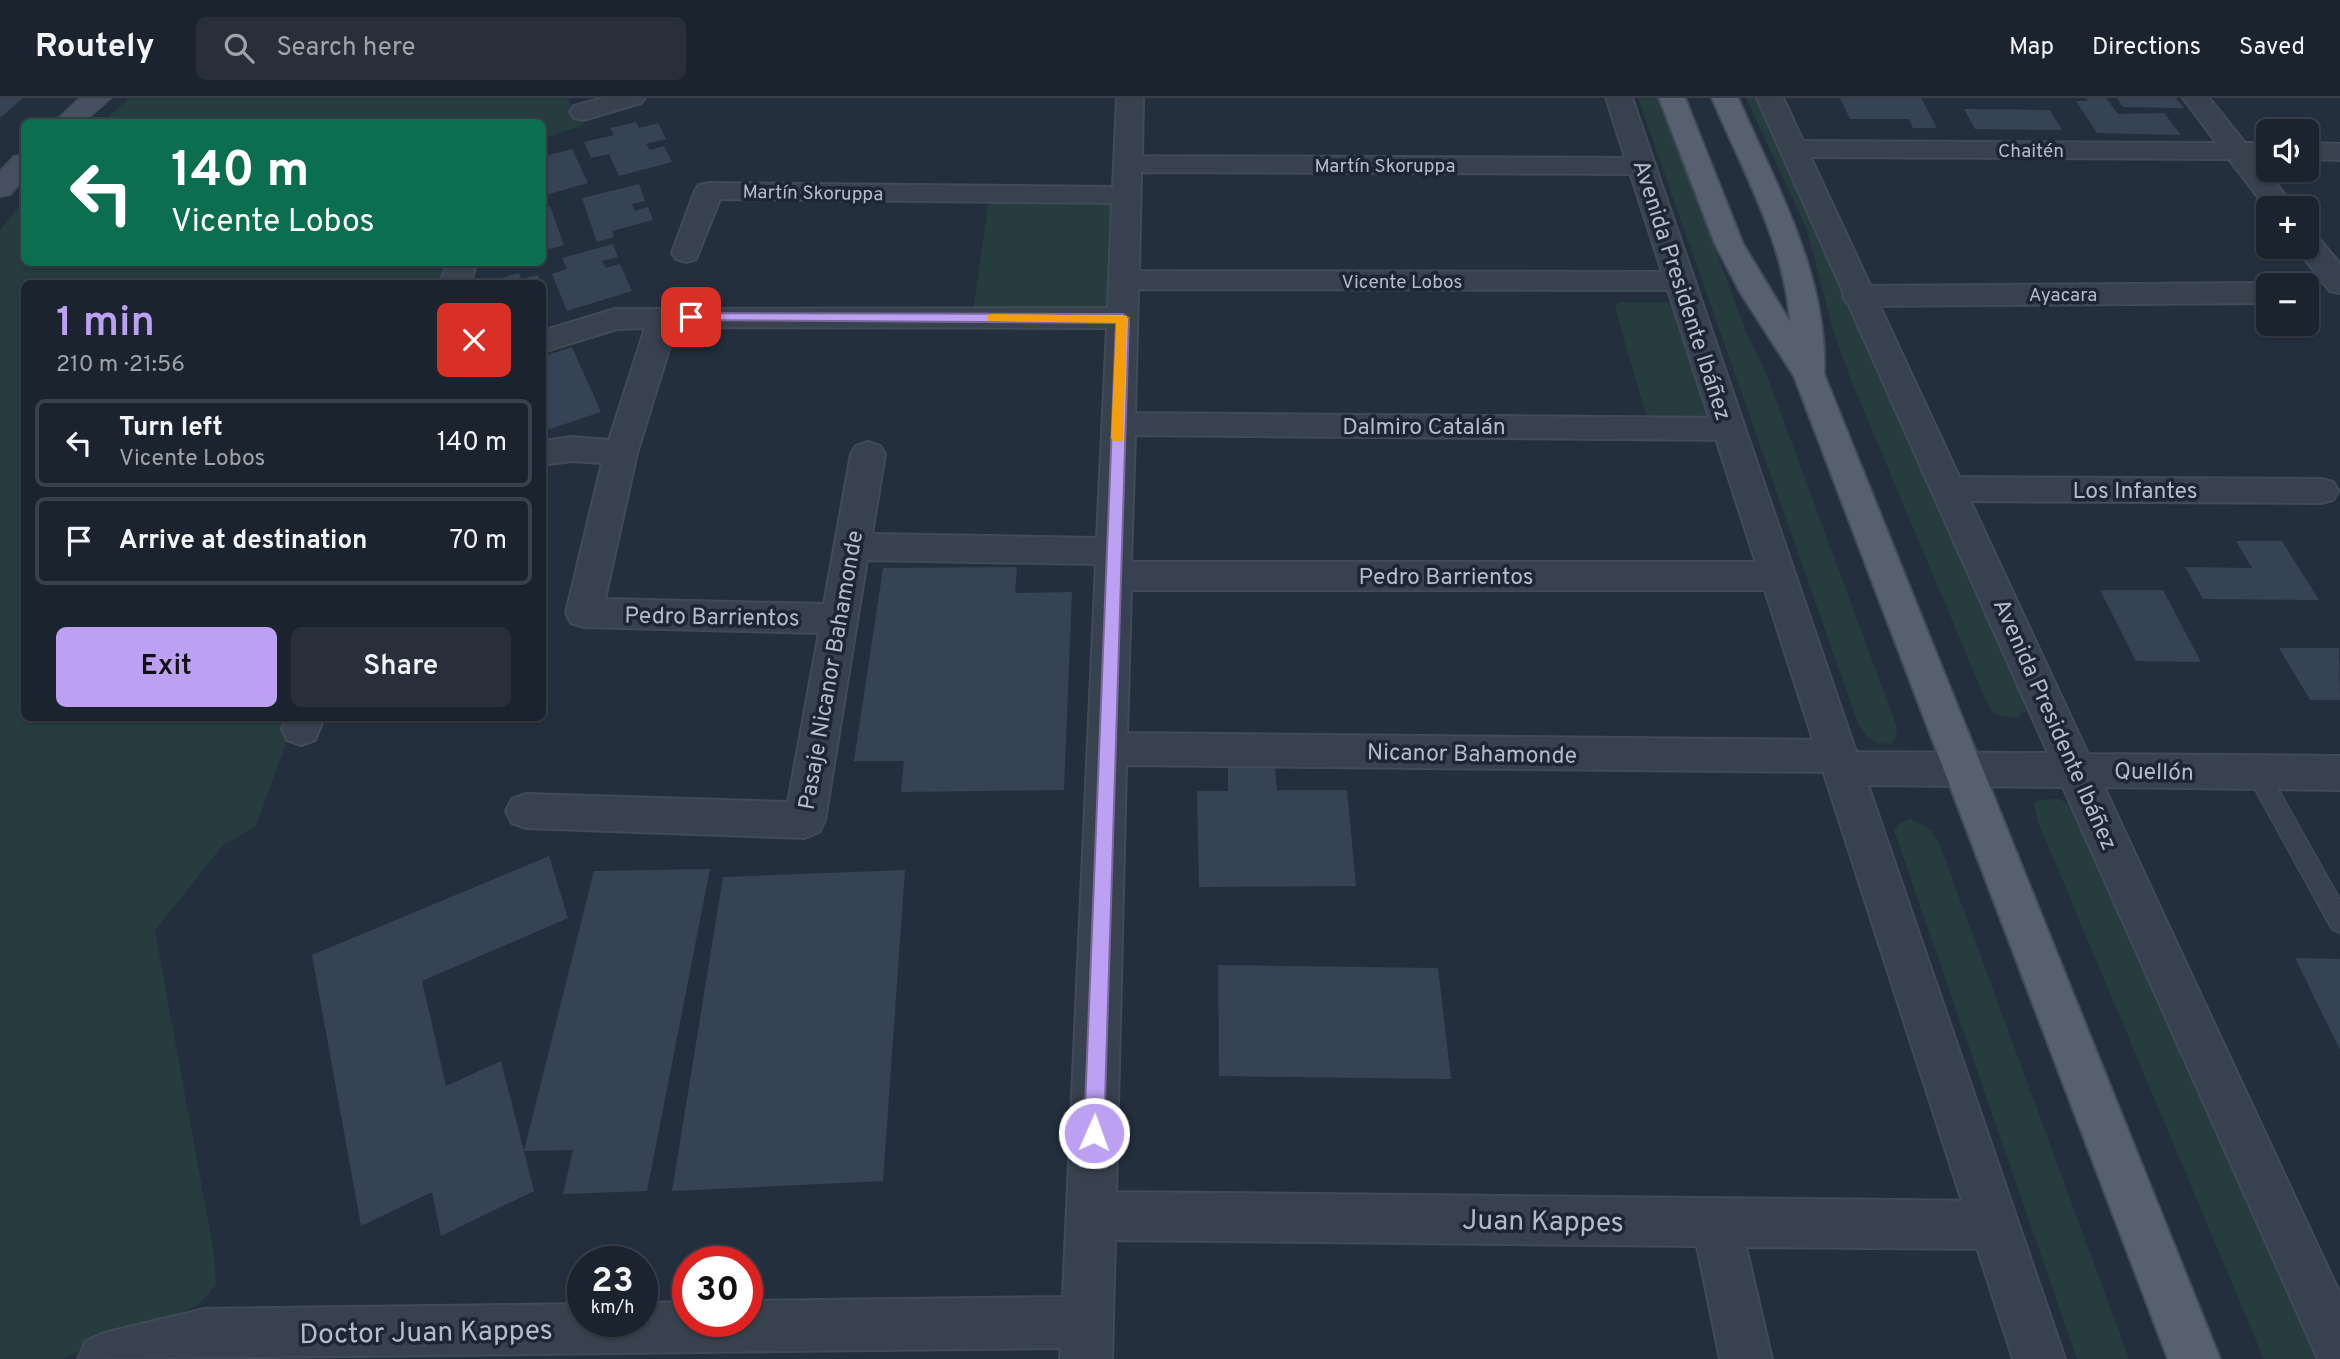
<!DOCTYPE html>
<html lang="en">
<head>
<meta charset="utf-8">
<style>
	:root { --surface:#1b232e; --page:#282f3a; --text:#f1f3f6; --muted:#a0a4aa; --line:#39404a; --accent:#bca0f2 }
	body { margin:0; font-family:Overpass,sans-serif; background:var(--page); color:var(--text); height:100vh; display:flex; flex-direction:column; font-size:26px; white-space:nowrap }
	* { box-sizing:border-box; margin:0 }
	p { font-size:23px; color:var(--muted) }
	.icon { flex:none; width:38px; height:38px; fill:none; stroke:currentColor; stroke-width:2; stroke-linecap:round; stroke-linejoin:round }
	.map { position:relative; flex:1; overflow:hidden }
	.drawer { position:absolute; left:21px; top:182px; width:525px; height:441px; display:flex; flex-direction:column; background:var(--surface); border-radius:10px; box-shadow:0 2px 5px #0004,0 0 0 2px var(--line) }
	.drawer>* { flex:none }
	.banner { position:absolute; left:21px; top:21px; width:525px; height:147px; border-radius:10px; box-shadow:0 2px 5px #0004,0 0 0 2px var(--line); background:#0b6e4f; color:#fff; overflow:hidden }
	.fabs { position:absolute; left:2256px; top:21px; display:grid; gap:14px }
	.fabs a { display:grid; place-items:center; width:63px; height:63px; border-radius:10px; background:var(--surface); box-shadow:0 2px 5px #0004,0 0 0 2px var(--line); font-size:35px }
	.speed { position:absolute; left:567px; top:1148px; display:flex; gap:14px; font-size:35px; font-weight:700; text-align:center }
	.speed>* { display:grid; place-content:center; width:91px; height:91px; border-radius:50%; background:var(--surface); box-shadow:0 2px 5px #0004,0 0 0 2px var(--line); line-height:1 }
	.speed small { font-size:18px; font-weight:400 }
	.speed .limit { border:10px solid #d22; background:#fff; color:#111 }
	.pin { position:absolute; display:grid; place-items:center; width:60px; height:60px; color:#fff; margin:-30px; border-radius:14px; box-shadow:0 4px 10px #0006 }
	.me { position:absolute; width:77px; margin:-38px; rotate:2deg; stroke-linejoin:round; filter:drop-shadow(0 0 5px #0008) }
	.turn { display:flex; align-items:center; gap:24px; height:147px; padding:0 35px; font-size:32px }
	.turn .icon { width:91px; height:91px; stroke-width:2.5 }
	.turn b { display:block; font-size:49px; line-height:60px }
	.round { display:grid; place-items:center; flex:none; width:74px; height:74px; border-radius:10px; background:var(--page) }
	.headline { display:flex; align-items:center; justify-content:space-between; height:119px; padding:0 35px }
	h1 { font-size:42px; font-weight:600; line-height:52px; color:var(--accent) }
	.button { display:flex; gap:14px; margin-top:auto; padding:14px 35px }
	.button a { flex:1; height:80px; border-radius:10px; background:var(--accent); color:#111; font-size:28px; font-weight:600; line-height:80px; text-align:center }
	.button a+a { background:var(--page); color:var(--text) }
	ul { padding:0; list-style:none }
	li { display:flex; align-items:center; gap:21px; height:88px; margin:0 14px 10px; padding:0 21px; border:4px solid var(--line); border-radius:10px }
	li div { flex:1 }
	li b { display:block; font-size:26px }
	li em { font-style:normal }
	header { display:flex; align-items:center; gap:42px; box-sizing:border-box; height:98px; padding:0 35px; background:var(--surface); border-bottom:2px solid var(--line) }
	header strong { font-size:33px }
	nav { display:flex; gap:38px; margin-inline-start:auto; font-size:24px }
	.search { width:490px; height:63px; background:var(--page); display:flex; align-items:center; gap:18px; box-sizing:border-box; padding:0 24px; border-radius:10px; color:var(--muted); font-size:26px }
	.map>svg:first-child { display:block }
</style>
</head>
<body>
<header>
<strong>Routely</strong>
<div class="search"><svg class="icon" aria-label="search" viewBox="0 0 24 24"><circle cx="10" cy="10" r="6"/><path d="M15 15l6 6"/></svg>Search here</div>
<nav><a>Map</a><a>Directions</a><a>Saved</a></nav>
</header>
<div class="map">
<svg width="2340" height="1261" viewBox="0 0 2340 1261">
	<rect width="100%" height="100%" fill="#242f3e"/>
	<!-- green -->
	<path fill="#263c3f" d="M 130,0 L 567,0 L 584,27 L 543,40 L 542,24 L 102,24 Z
		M 1638,0 L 1659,0 L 1746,234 L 1767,278 L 1896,627 L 1897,639 L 1892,646 C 1873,646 1867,641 1858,625 Z
		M 1746,0 L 1758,0 L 2027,612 L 2016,620 L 1996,617 L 1987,605 L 1851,282 L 1834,235 L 1806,130 Z
		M 989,101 L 1120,102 L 1115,215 L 973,214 Z
		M 24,103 L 24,164 L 452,165 L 445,186 L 24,186 L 24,620 L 295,620 L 256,728 L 222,748 L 155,833 L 214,1155 L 216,1187 L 197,1208 L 96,1245 L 62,1261 L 0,1261 L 0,132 Z
		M 1619,204 L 1667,204 L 1676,208 L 1712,318 L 1708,323 L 1652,323 L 1646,317 L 1615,210 Z
		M 2059,701 L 2068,706 L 2079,725 L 2316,1261 L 2264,1261 L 2038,724 L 2034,706 L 2038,702 Z
		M 1911,721 L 1931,732 L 1939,745 L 2129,1261 L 2077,1261 L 1894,732 L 1902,724 Z"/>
	<!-- building -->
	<path fill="#364354" d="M 0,0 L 23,0 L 0,20 Z
		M 1840,0 L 1921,0 L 1937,30 L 1913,30 L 1909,21 L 1850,21 Z
		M 2086,0 L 2106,0 L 2118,16 L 2164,15 L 2181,37 L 2097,35 L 2076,3 L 2088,3 Z
		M 2117,0 L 2176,0 L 2184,10 L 2123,9 Z
		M 1964,11 L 2050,12 L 2062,32 L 1975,31 Z
		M 636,24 L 639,30 L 658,25 L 666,41 L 646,46 L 650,52 L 664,48 L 672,64 L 619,78 L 609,56 L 591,60 L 584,44 L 614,37 L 610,30 Z
		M 572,51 L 588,85 L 542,98 L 542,87 L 547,85 L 542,74 L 542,59 Z
		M 639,86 L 645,103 L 632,106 L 635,113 L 648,109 L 653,122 L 612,133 L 614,139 L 597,144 L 582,100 Z
		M 550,108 L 564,147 L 542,153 L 542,110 Z
		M 613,146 L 618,159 L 602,163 L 606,170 L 620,166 L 632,193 L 567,213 L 552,176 L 567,171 L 562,160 Z
		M 519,175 L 521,181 L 538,177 L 541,186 L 483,186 Z
		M 572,249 L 601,314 L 544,333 L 542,259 Z
		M 2236,443 L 2282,443 L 2319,502 L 2203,501 L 2185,469 L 2252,470 Z
		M 1017,469 L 1015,495 L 1072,494 L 1064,692 L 901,694 L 904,663 L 854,663 L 883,470 Z
		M 2100,492 L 2163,492 L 2201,564 L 2136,563 Z
		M 2279,550 L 2339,550 L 2340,602 L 2310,602 Z
		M 1228,668 L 1275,668 L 1277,692 L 1347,692 L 1356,788 L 1199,789 L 1197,693 L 1228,693 Z
		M 549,758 L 568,820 L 422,883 L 446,988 L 501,963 L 534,1093 L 441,1138 L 432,1094 L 361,1128 L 312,857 Z
		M 710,771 L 647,1093 L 563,1096 L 573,1052 L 524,1053 L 594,773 Z
		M 905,772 L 883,1083 L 672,1093 L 723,779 Z
		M 2295,860 L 2340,861 L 2340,952 Z
		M 1218,867 L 1438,870 L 1451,981 L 1219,978 Z"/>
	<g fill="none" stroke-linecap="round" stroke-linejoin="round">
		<defs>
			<path id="service" d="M 2257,665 L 2265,668 L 2340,802 L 2340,835 L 2332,831 L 2249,680 L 2246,674 L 2249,668 Z"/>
			<path id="minor" d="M 603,0 L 645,0 L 641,5 L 583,22 L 574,20 L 570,14 L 574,8 Z
				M 1117,0 L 1143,0 L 1142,58 L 1642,60 L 1652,62 L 1656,68 L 1652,74 L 1642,76 L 1141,74 L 1139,173 L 1680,174 L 1690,176 L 1695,183 L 1690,190 L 1680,192 L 1138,191 L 1135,315 L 1729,320 L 1740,323 L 1745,331 L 1740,339 L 1729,342 L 1135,337 L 1131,464 L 1778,464 L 1791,468 L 1796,478 L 1791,488 L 1778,492 L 1131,492 L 1127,635 L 1837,642 L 1851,646 L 1857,658 L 1851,670 L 1837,674 L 1126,667 L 1116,1094 L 1994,1103 L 2011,1110 L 2018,1127 L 2011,1144 L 1994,1151 L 1746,1149 L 1772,1261 L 1720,1261 L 1697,1148 L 1115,1142 L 1112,1261 L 1060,1261 L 1061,1250 L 78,1261 L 86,1243 L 104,1235 L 204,1211 L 583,1206 L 583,1223 L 642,1223 L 642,1205 L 688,1204 L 688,1223 L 747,1223 L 747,1203 L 1063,1199 L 1096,466 L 867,462 L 825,722 L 819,734 L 805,740 L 526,730 L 512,725 L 506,713 L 512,701 L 526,696 L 788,704 L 819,535 L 584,529 L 571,525 L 566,515 L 602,365 L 572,363 L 542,367 L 542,343 L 572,339 L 609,342 L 645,230 L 617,231 L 542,254 L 542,233 L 615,211 L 1108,210 L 1112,105 L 720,101 L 696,161 L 686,164 L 676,161 L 672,155 L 695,93 L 699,87 L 709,85 L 1113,89 ZM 676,229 L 1107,230 L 1097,440 L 872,436 L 885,356 L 880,348 L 868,344 L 856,348 L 851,356 L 824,506 L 605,501 L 637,355 Z
				M 2183,0 L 2209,0 L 2245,45 L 2268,45 L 2268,61 L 2257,61 L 2295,110 L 2268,112 L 2229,61 L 1793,59 L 1783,57 L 1780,51 L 1783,45 L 1793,43 L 2217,45 Z
				M 2306,45 L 2340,46 L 2340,62 L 2306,61 Z
				M 2306,134 L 2316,137 L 2340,166 L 2340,195 L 2330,193 L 2295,149 L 2306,149 Z
				M 448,164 L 477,164 L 470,186 L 440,186 Z
				M 2268,185 L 2275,187 L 2268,187 L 2268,205 L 1858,208 L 1847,205 L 1843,198 L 1847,191 L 1858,188 Z
				M 1948,379 L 2321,381 L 2333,384 L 2338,393 L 2333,402 L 2321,405 L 1948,403 L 1936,400 L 1931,391 L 1936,382 Z
				M 286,620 L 324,620 L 315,642 L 301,647 L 287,642 L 282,631 Z"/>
			<path id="tertiary" d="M 1606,0 L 1632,0 L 1856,654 L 2048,655 L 1757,0 L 1783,0 L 2088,656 L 2340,658 L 2340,692 L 2104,689 L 2340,1196 L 2340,1261 L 2318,1261 L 2063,689 L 1868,687 L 2065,1261 L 2013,1261 Z"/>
			<path id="secondary" d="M 81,0 L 110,0 L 83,24 L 55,24 Z
				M 24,57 L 24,80 L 10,96 L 0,98 L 0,74 L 14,59 Z"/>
			<path id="primary" d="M 1659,0 L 1685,0 L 1743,146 L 1790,224 C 1785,146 1742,71 1712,0 L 1738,0 C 1776,87 1828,178 1824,276 L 2220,1261 L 2168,1261 L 1794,278 L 1740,194 L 1715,146 Z"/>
		</defs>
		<!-- service casing -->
		<use href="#service" stroke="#414a57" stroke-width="3"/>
		<!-- minor casing -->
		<use href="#minor" stroke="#414a57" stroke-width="4"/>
		<!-- tertiary casing -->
		<use href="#tertiary" stroke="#414a57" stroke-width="4"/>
		<!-- secondary casing -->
		<use href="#secondary" stroke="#414a57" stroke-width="4"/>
		<!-- primary casing -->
		<use href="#primary" stroke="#414a57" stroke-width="4"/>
		<!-- service -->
		<use href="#service" fill="#38414e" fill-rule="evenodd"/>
		<!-- minor -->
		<use href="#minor" fill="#38414e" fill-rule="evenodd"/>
		<!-- tertiary -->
		<use href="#tertiary" fill="#38414e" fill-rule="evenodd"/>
		<!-- secondary -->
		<use href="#secondary" fill="#465061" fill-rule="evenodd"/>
		<!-- primary -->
		<use href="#primary" fill="#56606e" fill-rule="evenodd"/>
	</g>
	<!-- route -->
	<path fill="#bca0f2" stroke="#7a689d" stroke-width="2" d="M 691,215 L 1123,216 L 1129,220 L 1104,1035 L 1101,1042 L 1094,1045 L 1087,1042 L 1084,1035 L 1116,225 L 686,222 L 685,219 Z"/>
	<!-- slow -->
	<path fill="#f59e0b" d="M 992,216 L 1127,218 L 1123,343 L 1113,343 L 1111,340 L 1116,225 L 988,223 L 988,217 Z"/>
	<g text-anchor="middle" stroke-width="7" stroke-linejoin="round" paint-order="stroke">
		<!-- far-street labels -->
		<g font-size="19" fill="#b4bcc9" stroke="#1d2633">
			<text x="2031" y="59">Chaitén</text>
			<text x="1385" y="74">Martín Skoruppa</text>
			<text transform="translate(813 94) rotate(1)" y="7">Martín Skoruppa</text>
			<text x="1402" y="190">Vicente Lobos</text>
			<text x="2063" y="203">Ayacara</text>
		</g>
		<!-- street labels -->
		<g font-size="23" fill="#b4bcc9" stroke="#1d2633">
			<text transform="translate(1683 192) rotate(72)" y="8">Avenida Presidente Ibáñez</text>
			<text x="1424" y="336">Dalmiro Catalán</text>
			<text x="2135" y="400">Los Infantes</text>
			<text x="1446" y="486">Pedro Barrientos</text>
			<text transform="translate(712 518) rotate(1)" y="8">Pedro Barrientos</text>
			<text transform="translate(830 572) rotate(-80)" y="8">Pasaje Nicanor Bahamonde</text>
			<text transform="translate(2056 626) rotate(66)" y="8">Avenida Presidente Ibáñez</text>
			<text transform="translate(1472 655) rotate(1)" y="8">Nicanor Bahamonde</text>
			<text transform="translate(2154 673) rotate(1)" y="8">Quellón</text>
		</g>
		<!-- near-street labels -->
		<g font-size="28" fill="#b4bcc9" stroke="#1d2633">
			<text transform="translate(1543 1122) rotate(1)" y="10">Juan Kappes</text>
			<text transform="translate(426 1233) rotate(-1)" y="10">Doctor Juan Kappes</text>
		</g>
	</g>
</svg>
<div class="fabs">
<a><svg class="icon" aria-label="sound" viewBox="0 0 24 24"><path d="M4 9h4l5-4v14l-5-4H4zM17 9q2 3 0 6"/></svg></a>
<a>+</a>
<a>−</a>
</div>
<div class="speed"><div>23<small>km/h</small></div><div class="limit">30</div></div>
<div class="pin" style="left:691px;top:219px;background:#d93025"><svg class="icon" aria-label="arrive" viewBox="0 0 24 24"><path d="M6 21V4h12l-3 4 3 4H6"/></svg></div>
<svg class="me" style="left:1094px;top:1035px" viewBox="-20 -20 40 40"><circle r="17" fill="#bca0f2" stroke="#fff" stroke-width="3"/><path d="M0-11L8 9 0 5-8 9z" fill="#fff"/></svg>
<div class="banner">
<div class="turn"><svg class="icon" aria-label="left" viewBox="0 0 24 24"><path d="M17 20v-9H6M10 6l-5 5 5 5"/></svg><div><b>140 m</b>Vicente Lobos</div></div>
</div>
<section class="drawer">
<div class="headline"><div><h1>1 min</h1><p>210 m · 21:56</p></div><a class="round" style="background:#d93025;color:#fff"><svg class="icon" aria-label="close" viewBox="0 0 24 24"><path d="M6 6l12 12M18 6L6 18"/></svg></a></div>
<ul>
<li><svg class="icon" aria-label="left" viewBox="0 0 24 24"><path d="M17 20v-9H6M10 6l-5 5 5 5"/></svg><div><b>Turn left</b><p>Vicente Lobos</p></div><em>140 m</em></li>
<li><svg class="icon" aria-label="arrive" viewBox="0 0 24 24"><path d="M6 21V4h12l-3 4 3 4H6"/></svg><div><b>Arrive at destination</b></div><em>70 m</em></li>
</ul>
<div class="button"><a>Exit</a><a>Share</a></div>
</section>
</div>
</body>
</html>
